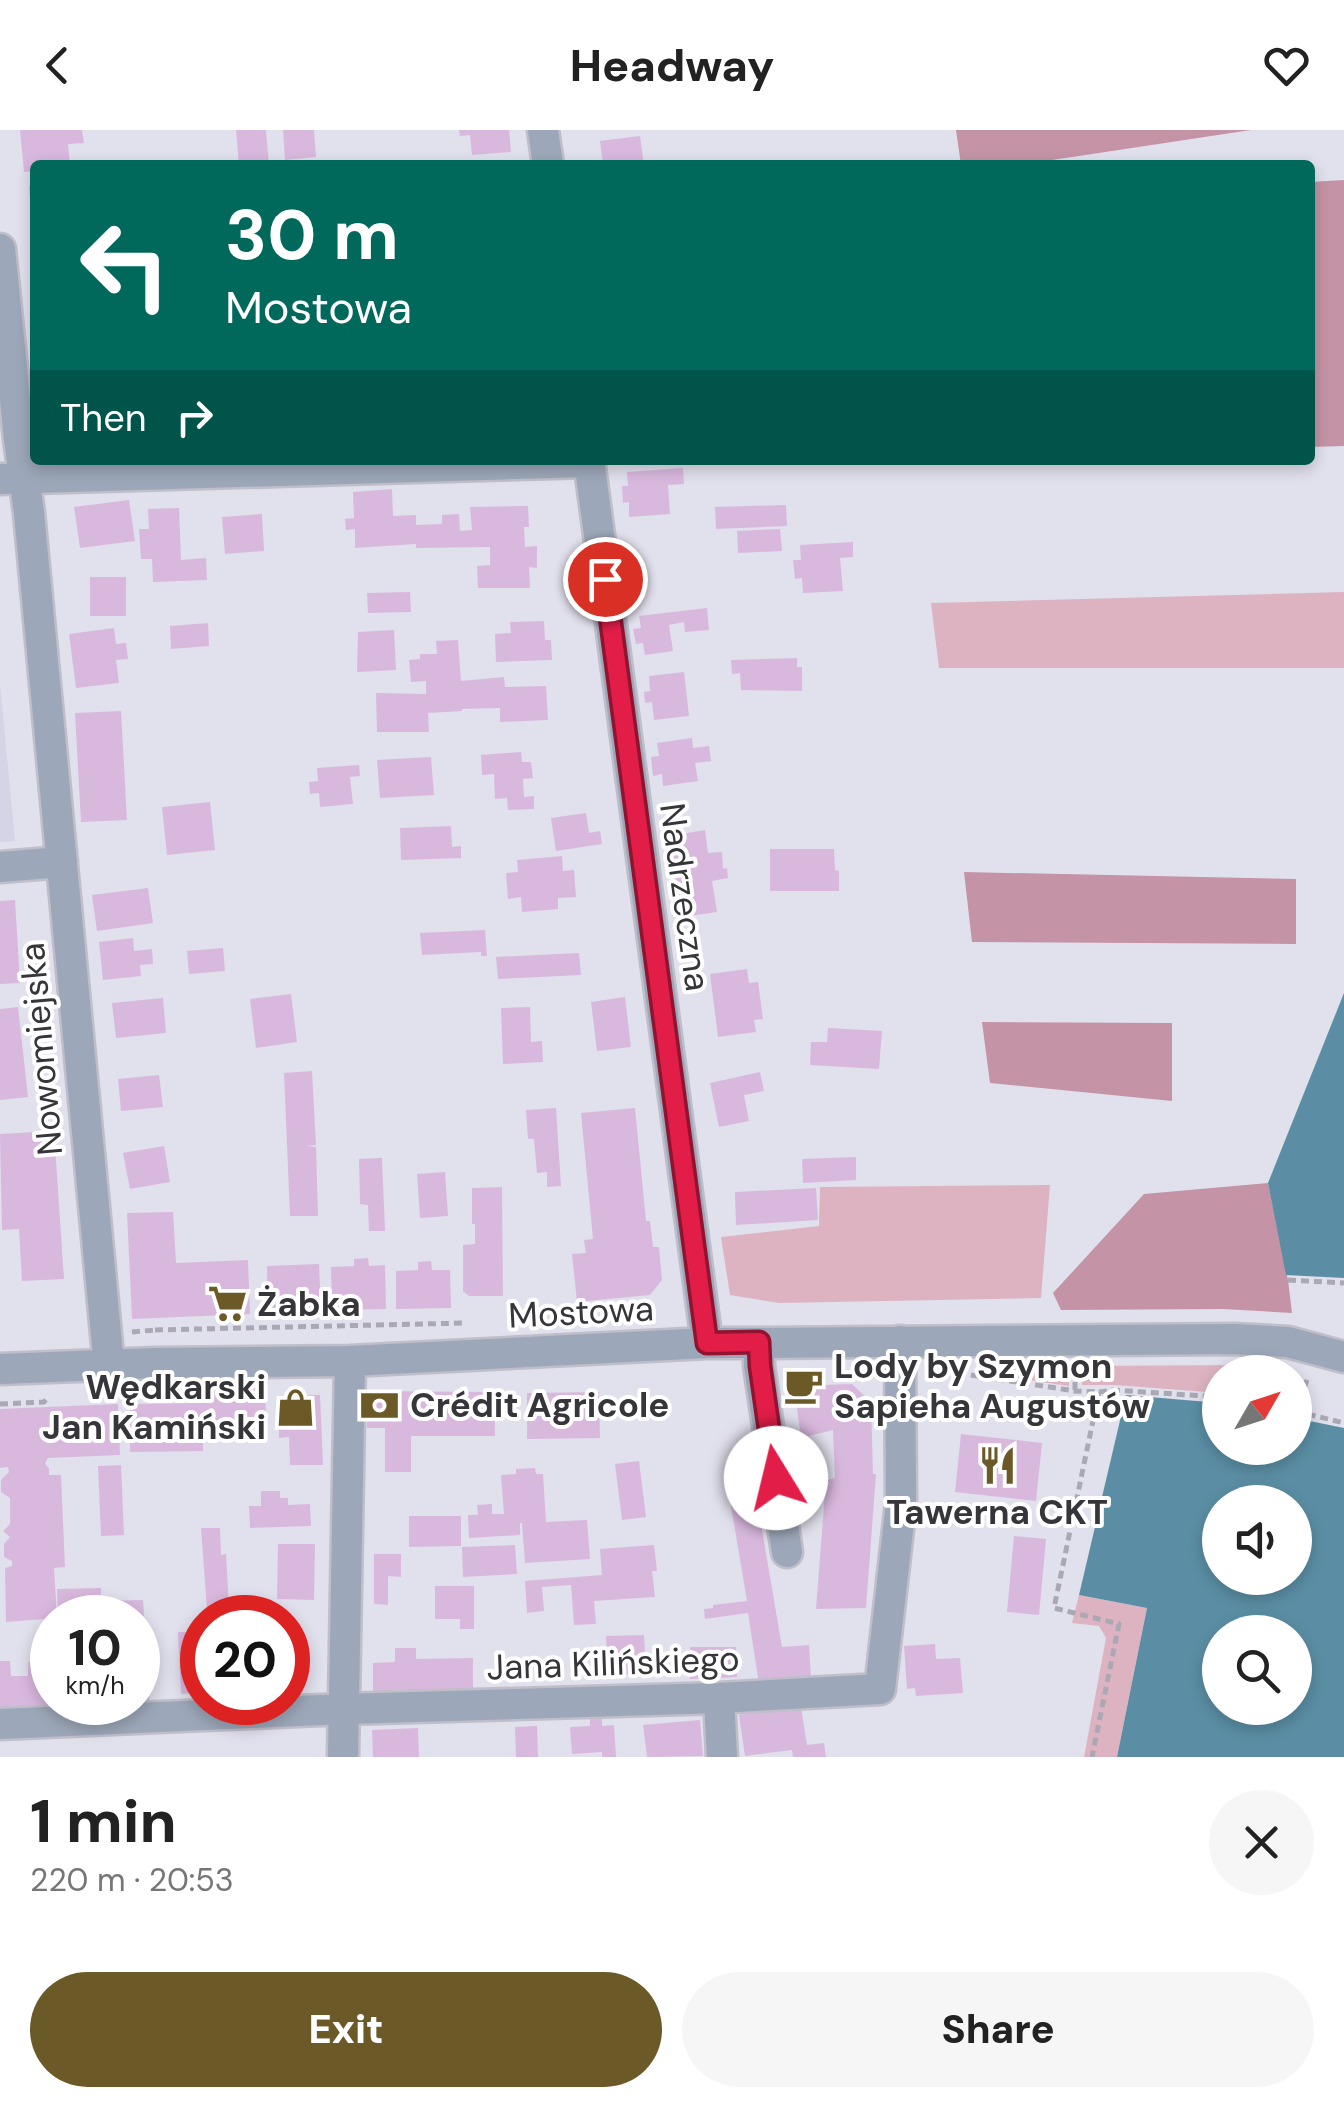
<!DOCTYPE html>
<html lang="en">
<head>
<meta charset="utf-8">
<style>
	:root { --surface:#fff; --page:#f6f6f6; --text:#222; --muted:#767676; --accent:#6b5a28 }
	body { margin:0; font-family:"DM Sans",sans-serif; background:var(--page); color:var(--text); height:100vh; display:flex; flex-direction:column; font-size:38px; white-space:nowrap }
	* { box-sizing:border-box; margin:0 }
	p { font-size:32px; color:var(--muted) }
	.icon { flex:none; width:55px; height:55px; fill:none; stroke:currentColor; stroke-width:2; stroke-linecap:round; stroke-linejoin:round }
	.map { position:relative; height:1627px; overflow:hidden }
	.details { display:flex; flex-direction:column; background:var(--surface); flex:1 }
	.details>* { flex:none }
	.guide { position:absolute; left:30px; top:30px; width:1285px; height:305px; border-radius:10px; box-shadow:0 5px 15px #0003; background:#00695c; color:#fff; overflow:hidden }
	.needle { width:65px; rotate:51deg }
	.fabs { position:absolute; left:1202px; top:1225px; display:grid; gap:20px }
	.fabs a { display:grid; place-items:center; width:110px; height:110px; border-radius:50%; background:var(--surface); box-shadow:0 5px 15px #0003; font-size:50px }
	.speed { position:absolute; left:30px; top:1465px; display:flex; gap:20px; font-size:50px; font-weight:700; text-align:center }
	.speed>* { display:grid; place-content:center; width:130px; height:130px; border-radius:50%; background:var(--surface); box-shadow:0 5px 15px #0003; line-height:1 }
	.speed small { font-size:25px; font-weight:400 }
	.speed .limit { border:15px solid #d22; background:#fff; color:#111 }
	.pin { position:absolute; display:grid; place-items:center; width:85px; height:85px; color:#fff; margin:-42px; border:5px solid #fff; border-radius:50%; box-shadow:0 2px 10px #0007 }
	.me { position:absolute; width:110px; margin:-55px; rotate:351deg; stroke-linejoin:round; filter:drop-shadow(0 0 8px #0008) }
	.turn { display:flex; align-items:center; gap:35px; height:210px; padding:0 30px; font-size:45px }
	.turn .icon { width:130px; height:130px; stroke-width:2.5 }
	.turn b { display:block; font-size:70px; line-height:85px }
	.then { display:flex; align-items:center; height:95px; padding:0 30px; background:#0003; gap:20px; font-size:38px }
	.round { display:grid; place-items:center; flex:none; width:105px; height:105px; border-radius:52px; background:var(--page) }
	.headline { display:flex; align-items:center; justify-content:space-between; height:170px; padding:0 30px }
	h1 { font-size:60px; font-weight:800; line-height:75px }
	.action { display:flex; gap:20px; margin-top:auto; padding:20px 30px }
	.action a { flex:1; height:115px; border-radius:60px; background:var(--accent); color:#fff; font-size:40px; font-weight:800; line-height:115px; text-align:center }
	.action a+a { background:var(--page); color:var(--text) }
	header { display:flex; justify-content:space-between; align-items:center; height:130px; padding:0 30px; background:var(--surface); font-size:45px; font-weight:800 }
	.map>svg:first-child { display:block }
</style>
</head>
<body>
<header><svg class="icon" aria-label="back" viewBox="0 0 24 24"><path d="M15 5l-7 7 7 7"/></svg>Headway<svg class="icon" aria-label="heart" viewBox="0 0 24 24"><path d="M12 20l-8-8c-3-5 5-10 8-4 3-6 11-1 8 4z"/></svg></header>
<div class="map">
<svg width="1344" height="1627" viewBox="0 0 1344 1627">
	<rect width="100%" height="100%" fill="#e1e0ed"/>
	<!-- built -->
	<path fill="#d5d3e6" d="M 0,553 L 15,711 L 0,712 Z"/>
	<!-- green -->
	<path fill="#ddb3c2" d="M 1344,462 L 1344,538 L 939,538 L 931,473 Z
		M 1050,1055 L 1041,1168 L 779,1173 L 730,1165 L 721,1107 L 819,1096 L 820,1057 Z
		M 1243,1235 L 1295,1239 L 1294,1242 L 1220,1242 L 1220,1263 L 1115,1255 L 1082,1255 L 1082,1236 Z
		M 1068,1236 L 1069,1256 L 995,1245 L 995,1237 Z
		M 1079,1465 L 1147,1478 L 1117,1627 L 1084,1627 L 1106,1508 L 1099,1496 L 1072,1493 Z"/>
	<!-- forest -->
	<path fill="#c493a6" d="M 956,0 L 1251,0 L 1019,35 L 961,35 Z
		M 1344,50 L 1344,316 L 1310,317 L 1310,52 Z
		M 964,742 L 1296,749 L 1296,814 L 972,812 Z
		M 982,892 L 1172,893 L 1172,971 L 990,953 Z
		M 1268,1053 L 1288,1150 L 1292,1183 L 1223,1179 L 1061,1180 L 1053,1163 L 1144,1064 Z"/>
	<!-- water -->
	<path fill="#5b8ea4" fill-rule="evenodd" d="M 1344,863 L 1344,1148 L 1286,1145 L 1268,1053 Z
		M 1126,1265 L 1220,1273 L 1220,1318 L 1295,1318 L 1295,1288 L 1344,1298 L 1344,1627 L 1117,1627 L 1147,1478 L 1079,1465 ZM 1220,1372 L 1295,1372 L 1295,1448 L 1220,1448 ZM 1220,1502 L 1295,1502 L 1295,1578 L 1220,1578 Z"/>
	<!-- building -->
	<path fill="#d9b8de" d="M 20,0 L 82,0 L 84,13 L 68,14 L 70,35 L 35,35 L 35,41 L 24,42 Z
		M 236,0 L 266,0 L 269,35 L 239,35 Z
		M 283,0 L 314,0 L 316,27 L 285,30 Z
		M 459,0 L 509,0 L 511,22 L 472,25 L 470,5 L 460,6 Z
		M 640,6 L 644,35 L 603,35 L 600,11 Z
		M 29,56 L 35,56 L 35,93 L 32,94 Z
		M 683,338 L 684,354 L 668,355 L 670,384 L 629,387 L 629,372 L 623,373 L 622,356 L 628,356 L 627,342 Z
		M 392,359 L 393,386 L 416,385 L 416,395 L 442,394 L 442,385 L 459,384 L 460,401 L 472,400 L 470,377 L 528,376 L 529,397 L 524,397 L 525,417 L 537,416 L 537,438 L 529,437 L 530,458 L 478,458 L 477,436 L 490,435 L 490,417 L 416,418 L 416,414 L 355,418 L 355,399 L 346,400 L 345,389 L 354,388 L 353,362 Z
		M 129,370 L 135,411 L 80,418 L 74,377 Z
		M 786,375 L 787,396 L 716,399 L 715,377 Z
		M 179,378 L 181,430 L 206,428 L 207,450 L 153,452 L 152,429 L 141,429 L 139,399 L 149,399 L 148,379 Z
		M 262,384 L 264,421 L 225,424 L 222,387 Z
		M 780,399 L 782,421 L 738,423 L 737,401 Z
		M 853,412 L 853,427 L 840,428 L 843,461 L 803,463 L 802,448 L 795,449 L 793,430 L 801,430 L 800,415 Z
		M 90,447 L 126,447 L 126,486 L 90,486 Z
		M 410,462 L 411,482 L 368,483 L 367,463 Z
		M 707,478 L 709,500 L 685,502 L 684,492 L 669,495 L 673,521 L 645,525 L 643,513 L 636,514 L 633,499 L 641,498 L 639,486 Z
		M 544,491 L 545,510 L 551,510 L 552,530 L 496,532 L 495,504 L 511,503 L 510,492 Z
		M 208,493 L 209,516 L 171,519 L 170,496 Z
		M 114,498 L 116,514 L 126,513 L 128,529 L 116,530 L 119,553 L 76,558 L 69,504 Z
		M 394,500 L 396,540 L 357,542 L 358,502 Z
		M 458,510 L 461,551 L 504,547 L 505,557 L 546,556 L 548,590 L 500,592 L 500,578 L 462,579 L 462,581 L 428,583 L 429,602 L 377,602 L 376,563 L 426,564 L 426,551 L 411,552 L 409,530 L 420,529 L 420,524 L 437,524 L 436,511 Z
		M 797,528 L 797,537 L 802,537 L 802,561 L 741,560 L 740,543 L 732,544 L 731,530 Z
		M 684,542 L 689,586 L 654,590 L 652,572 L 645,573 L 644,562 L 650,561 L 649,546 Z
		M 121,581 L 127,690 L 81,692 L 75,583 Z
		M 692,608 L 693,618 L 709,616 L 711,631 L 695,633 L 698,651 L 663,656 L 662,644 L 653,646 L 651,627 L 659,626 L 657,613 Z
		M 521,622 L 522,632 L 531,632 L 533,648 L 523,649 L 524,667 L 534,666 L 534,679 L 508,680 L 507,668 L 495,669 L 494,644 L 482,645 L 481,625 Z
		M 431,627 L 434,665 L 380,668 L 377,630 Z
		M 359,635 L 360,646 L 350,647 L 353,674 L 320,677 L 319,663 L 310,664 L 309,652 L 318,651 L 317,638 Z
		M 210,672 L 215,720 L 167,725 L 162,677 Z
		M 586,683 L 589,703 L 600,701 L 602,714 L 556,721 L 551,688 Z
		M 451,696 L 452,717 L 461,716 L 461,728 L 401,730 L 400,698 Z
		M 705,700 L 708,723 L 722,722 L 723,739 L 727,738 L 728,748 L 712,751 L 717,782 L 682,787 L 680,774 L 673,775 L 670,758 L 677,757 L 670,706 Z
		M 770,719 L 834,719 L 835,740 L 839,741 L 839,761 L 770,761 Z
		M 562,726 L 563,741 L 574,740 L 576,767 L 558,768 L 558,779 L 522,782 L 521,767 L 508,769 L 506,743 L 518,742 L 517,730 Z
		M 148,758 L 153,793 L 97,801 L 92,765 Z
		M 15,770 L 20,853 L 0,854 L 0,771 Z
		M 485,800 L 487,826 L 481,826 L 481,822 L 422,825 L 420,803 Z
		M 133,808 L 134,821 L 152,819 L 153,834 L 140,835 L 141,846 L 103,850 L 99,812 Z
		M 223,818 L 225,841 L 189,844 L 187,821 Z
		M 579,823 L 581,845 L 498,849 L 496,827 Z
		M 747,839 L 749,853 L 758,852 L 763,889 L 754,890 L 756,902 L 718,907 L 710,844 Z
		M 291,864 L 297,912 L 256,918 L 250,869 Z
		M 625,867 L 631,917 L 597,921 L 591,872 Z
		M 163,868 L 166,903 L 116,908 L 112,873 Z
		M 18,877 L 28,967 L 0,970 L 0,879 Z
		M 530,877 L 531,912 L 542,911 L 543,932 L 503,934 L 501,878 Z
		M 828,898 L 882,901 L 879,939 L 810,935 L 811,912 L 827,912 Z
		M 312,941 L 316,1015 L 306,1016 L 316,1017 L 318,1086 L 290,1086 L 284,943 Z
		M 760,942 L 764,961 L 744,965 L 749,991 L 719,997 L 710,953 Z
		M 159,945 L 163,977 L 121,981 L 118,949 Z
		M 556,978 L 561,1056 L 547,1057 L 547,1042 L 537,1043 L 534,1009 L 528,1009 L 526,980 Z
		M 635,978 L 646,1091 L 650,1091 L 653,1117 L 659,1117 L 662,1150 L 650,1165 L 577,1172 L 572,1124 L 586,1123 L 584,1110 L 593,1109 L 581,983 Z
		M 54,1001 L 64,1149 L 22,1151 L 19,1099 L 2,1100 L 0,1004 Z
		M 164,1016 L 170,1052 L 130,1059 L 123,1023 Z
		M 856,1027 L 856,1050 L 803,1053 L 802,1029 Z
		M 382,1028 L 385,1101 L 369,1101 L 368,1075 L 360,1074 L 359,1029 Z
		M 445,1042 L 448,1086 L 420,1088 L 417,1044 Z
		M 502,1057 L 503,1166 L 469,1166 L 463,1161 L 463,1115 L 475,1114 L 475,1094 L 472,1094 L 472,1058 Z
		M 816,1058 L 818,1090 L 736,1095 L 735,1062 Z
		M 173,1082 L 176,1133 L 248,1130 L 250,1184 L 132,1189 L 127,1083 Z
		M 368,1128 L 369,1136 L 385,1135 L 386,1179 L 332,1180 L 331,1137 L 354,1136 L 354,1129 Z
		M 431,1131 L 432,1140 L 450,1140 L 451,1178 L 396,1179 L 396,1141 L 418,1140 L 418,1132 Z
		M 319,1134 L 321,1181 L 268,1182 L 267,1136 Z
		M 852,1254 L 871,1272 L 873,1344 L 876,1344 L 866,1478 L 816,1479 L 826,1350 L 835,1348 L 833,1300 L 801,1308 L 794,1256 Z
		M 202,1255 L 265,1255 L 266,1293 L 251,1293 L 252,1305 L 234,1305 L 234,1293 L 216,1294 L 216,1308 L 203,1308 L 203,1321 L 130,1322 L 130,1274 L 202,1273 Z
		M 366,1261 L 494,1262 L 495,1306 L 411,1306 L 411,1342 L 385,1342 L 385,1298 L 367,1298 Z
		M 599,1262 L 600,1308 L 527,1309 L 527,1263 Z
		M 320,1265 L 323,1335 L 290,1335 L 289,1307 L 279,1308 L 278,1266 Z
		M 118,1274 L 120,1325 L 48,1328 L 45,1333 L 49,1339 L 49,1345 L 61,1345 L 65,1437 L 54,1438 L 57,1488 L 6,1492 L 5,1438 L 12,1436 L 12,1431 L 4,1427 L 4,1414 L 10,1407 L 3,1401 L 10,1394 L 10,1368 L 1,1362 L 1,1350 L 9,1342 L 8,1337 L 0,1338 L 0,1279 Z
		M 961,1304 L 1042,1313 L 1036,1371 L 955,1362 Z
		M 639,1331 L 646,1387 L 622,1390 L 615,1334 Z
		M 121,1335 L 124,1405 L 101,1406 L 98,1336 Z
		M 535,1338 L 536,1344 L 543,1344 L 546,1392 L 587,1390 L 590,1429 L 525,1433 L 522,1393 L 520,1393 L 520,1405 L 469,1408 L 468,1385 L 478,1385 L 477,1375 L 492,1374 L 492,1384 L 504,1384 L 501,1345 L 516,1344 L 516,1339 Z
		M 261,1361 L 280,1361 L 280,1368 L 288,1368 L 288,1375 L 310,1374 L 311,1396 L 250,1398 L 249,1376 L 261,1376 Z
		M 756,1365 L 782,1517 L 809,1515 L 811,1550 L 759,1554 L 748,1483 L 705,1489 L 704,1479 L 713,1478 L 713,1475 L 747,1471 L 730,1370 Z
		M 409,1386 L 461,1386 L 461,1416 L 409,1417 Z
		M 201,1398 L 220,1398 L 221,1425 L 226,1424 L 229,1478 L 207,1480 Z
		M 1014,1406 L 1046,1409 L 1039,1485 L 1007,1482 Z
		M 278,1414 L 315,1414 L 314,1470 L 277,1469 Z
		M 515,1415 L 517,1444 L 463,1447 L 462,1417 Z
		M 654,1415 L 657,1441 L 652,1441 L 655,1467 L 594,1471 L 596,1494 L 574,1495 L 571,1455 L 542,1457 L 544,1481 L 527,1483 L 525,1451 L 602,1445 L 600,1419 Z
		M 374,1424 L 401,1424 L 401,1447 L 388,1446 L 388,1475 L 374,1474 Z
		M 435,1456 L 474,1456 L 474,1499 L 460,1499 L 460,1489 L 435,1489 Z
		M 101,1458 L 101,1471 L 143,1470 L 144,1486 L 58,1488 L 57,1459 Z
		M 178,1502 L 202,1502 L 202,1553 L 195,1553 L 196,1563 L 181,1564 Z
		M 644,1505 L 646,1544 L 608,1545 L 606,1506 Z
		M 935,1514 L 936,1529 L 960,1528 L 963,1563 L 916,1566 L 915,1558 L 907,1559 L 904,1516 Z
		M 690,1517 L 736,1517 L 737,1547 L 719,1548 L 719,1553 L 709,1553 L 708,1548 L 690,1549 Z
		M 395,1518 L 416,1518 L 416,1529 L 473,1528 L 473,1563 L 373,1563 L 373,1533 L 395,1532 Z
		M 0,1531 L 10,1531 L 11,1546 L 28,1546 L 28,1532 L 52,1531 L 53,1577 L 0,1578 Z
		M 147,1536 L 150,1577 L 121,1580 L 120,1572 L 138,1572 L 138,1537 Z
		M 801,1577 L 807,1615 L 824,1613 L 826,1627 L 793,1627 L 792,1620 L 745,1626 L 739,1585 Z
		M 590,1589 L 602,1589 L 602,1596 L 614,1595 L 616,1627 L 602,1627 L 602,1622 L 572,1624 L 570,1597 L 590,1596 Z
		M 700,1590 L 703,1626 L 647,1627 L 643,1595 Z
		M 537,1596 L 538,1627 L 516,1627 L 515,1597 Z
		M 418,1598 L 419,1627 L 373,1627 L 372,1600 Z"/>
	<g fill="none" stroke-linecap="round" stroke-linejoin="round">
		<defs>
			<path id="minor" d="M 543,0 L 548,35
				M 0,119 L 19,309 L 29,383 L 109,1236
				M 589,330 L 707,1213
				M 0,349 L 589,332
				M 0,737 L 62,732
				M 759,1213 L 759,1236 L 787,1422
				M 0,1239 L 156,1233 L 350,1231 L 707,1213 L 759,1213 L 1235,1209 L 1288,1212 L 1344,1227
				M 719,1568 L 722,1627
				M 0,1594 L 344,1579 L 719,1568 L 880,1559 L 901,1373 L 900,1211
				M 343,1627 L 350,1231"/>
		</defs>
		<!-- minor casing -->
		<use href="#minor" stroke="#bfbec9" stroke-width="35"/>
		<!-- path -->
		<path stroke="#a9a8b3" stroke-width="5" stroke-dasharray="8 5" stroke-linecap="butt" d="M 1288,1150 L 1344,1153
			M 155,1200 L 466,1193
			M 132,1202 L 155,1200
			M 1075,1239 L 1075,1261
			M 958,1243 L 1075,1261 L 1099,1262 L 1054,1478 L 1119,1494 L 1092,1627
			M 1099,1262 L 1113,1260 L 1220,1267
			M 0,1274 L 44,1272 L 49,1266
			M 1295,1281 L 1344,1293
			M 1296,1282 L 1308,1247"/>
		<!-- minor -->
		<use href="#minor" stroke="#9ca7b9" stroke-width="30"/>
	</g>
	<g fill="none" stroke-linecap="round" stroke-linejoin="round">
		<defs>
			<path id="route" d="M 605,449 L 707,1213 L 759,1212 L 760,1236 L 776,1348"/>
		</defs>
		<!-- route casing -->
		<use href="#route" stroke="#92132f" stroke-width="25"/>
		<!-- route -->
		<use href="#route" stroke="#e11d48" stroke-width="18"/>
	</g>
	<!-- icons -->
	<defs>
		<symbol id="supermarket-bare" viewBox="-9 -9 18 18"><path d="M-6-5.5h2.5l.6 2H6L4.5 2H-2.5L-4.4-4H-6ZM-1.5 3.2a1.3 1.3 0 1 0 .1 0ZM3 3.2a1.3 1.3 0 1 0 .1 0Z" fill="#6b5a28" stroke="#fff" stroke-width="2.5" paint-order="stroke"/></symbol>
		<symbol id="cafe-bare" viewBox="-9 -9 18 18"><path d="M-5.5-4.5H6V0H3Q3 3.5 0 3.5H-2.5Q-5.5 3.5-5.5 0ZM3-3.2v2h1.7v-2ZM-6 4.5H4V6H-6Z" fill="#6b5a28" stroke="#fff" stroke-width="2.5" paint-order="stroke"/></symbol>
		<symbol id="bank-bare" viewBox="-9 -9 18 18"><path d="M-6-4H6V4H-6ZM0-2.3a2.3 2.3 0 1 0 0 4.6a2.3 2.3 0 1 0 0-4.6Z" fill="#6b5a28" stroke="#fff" stroke-width="2.5" paint-order="stroke"/></symbol>
		<symbol id="shop-bare" viewBox="-9 -9 18 18"><path d="M-5-2.5h2.3a2.7 3.5 0 0 1 5.4 0H5L5.5 6h-11ZM-1.5-2.5h3a1.5 2.3 0 0 0-3 0Z" fill="#6b5a28" stroke="#fff" stroke-width="2.5" paint-order="stroke"/></symbol>
		<symbol id="restaurant-bare" viewBox="-9 -9 18 18"><path d="M-5-6h1v4h1v-4h1v4h1v-4h1v5L-1.5 .5V6h-2V.5L-5-1ZM5-6V6H3V1.5H1.5Q1.5-4 5-6Z" fill="#6b5a28" stroke="#fff" stroke-width="2.5" paint-order="stroke"/></symbol>
	</defs>
	<g fill-rule="evenodd">
		<use href="#supermarket-bare" x="200" y="1146" width="55" height="55"/>
		<use href="#cafe-bare" x="776" y="1228" width="55" height="55"/>
		<use href="#bank-bare" x="352" y="1248" width="55" height="55"/>
		<use href="#shop-bare" x="268" y="1250" width="55" height="55"/>
		<use href="#restaurant-bare" x="970" y="1308" width="55" height="55"/>
	</g>
	<g text-anchor="middle" stroke-width="8" stroke-linejoin="round" paint-order="stroke">
		<!-- street labels -->
		<g font-size="35" fill="#36353a" stroke="#fff">
			<text transform="translate(685 767) rotate(82)" y="12">Nadrzeczna</text>
			<text transform="translate(41 919) rotate(-95)" y="12">Nowomiejska</text>
			<text transform="translate(581 1182) rotate(-3)" y="12">Mostowa</text>
			<text transform="translate(613 1533) rotate(-2)" y="12">Jana Kilińskiego</text>
		</g>
		<!-- poi labels -->
		<g font-size="35" font-weight="bold" fill="#36353a" stroke="#fff" text-anchor="start">
			<text x="257" y="1186">Żabka</text>
			<text x="834" y="1248">Lody by Szymon<tspan x="834" dy="40">Sapieha Augustów</tspan></text>
			<text x="266" y="1269" text-anchor="end">Wędkarski<tspan x="266" dy="40">Jan Kamiński</tspan></text>
			<text x="410" y="1287">Crédit Agricole</text>
			<text x="997" y="1394" text-anchor="middle">Tawerna CKT</text>
		</g>
	</g>
</svg>
<div class="fabs">
<a><svg class="needle" viewBox="-14 -14 28 28"><path d="M0-13l5 13h-10z" fill="#e53935"/><path d="M0 13l5-13h-10z" fill="#767676"/></svg></a>
<a><svg class="icon" aria-label="sound" viewBox="0 0 24 24"><path d="M4 9h4l5-4v14l-5-4H4zM17 9q2 3 0 6"/></svg></a>
<a><svg class="icon" aria-label="search" viewBox="0 0 24 24"><circle cx="10" cy="10" r="6"/><path d="M15 15l6 6"/></svg></a>
</div>
<div class="speed"><div>10<small>km/h</small></div><div class="limit">20</div></div>
<div class="pin" style="left:605px;top:449px;background:#d93025"><svg class="icon" aria-label="arrive" viewBox="0 0 24 24"><path d="M6 21V4h12l-3 4 3 4H6"/></svg></div>
<svg class="me" style="left:776px;top:1348px" viewBox="-20 -20 40 40"><circle r="19" fill="#fff"/><path d="M0-13L10 11 0 6-10 11z" fill="#e11d48"/></svg>
<div class="guide">
<div class="turn"><svg class="icon" aria-label="left" viewBox="0 0 24 24"><path d="M17 20v-9H6M10 6l-5 5 5 5"/></svg><div><b>30 m</b>Mostowa</div></div>
<div class="then">Then<svg class="icon" aria-label="right" viewBox="0 0 24 24"><path d="M7 20v-9h11M14 6l5 5-5 5"/></svg></div>
</div>
</div>
<section class="details">
<div class="headline"><div><h1>1 min</h1><p>220 m · 20:53</p></div><a class="round"><svg class="icon" aria-label="close" viewBox="0 0 24 24"><path d="M6 6l12 12M18 6L6 18"/></svg></a></div>
<div class="action"><a>Exit</a><a>Share</a></div>
</section>
</body>
</html>
